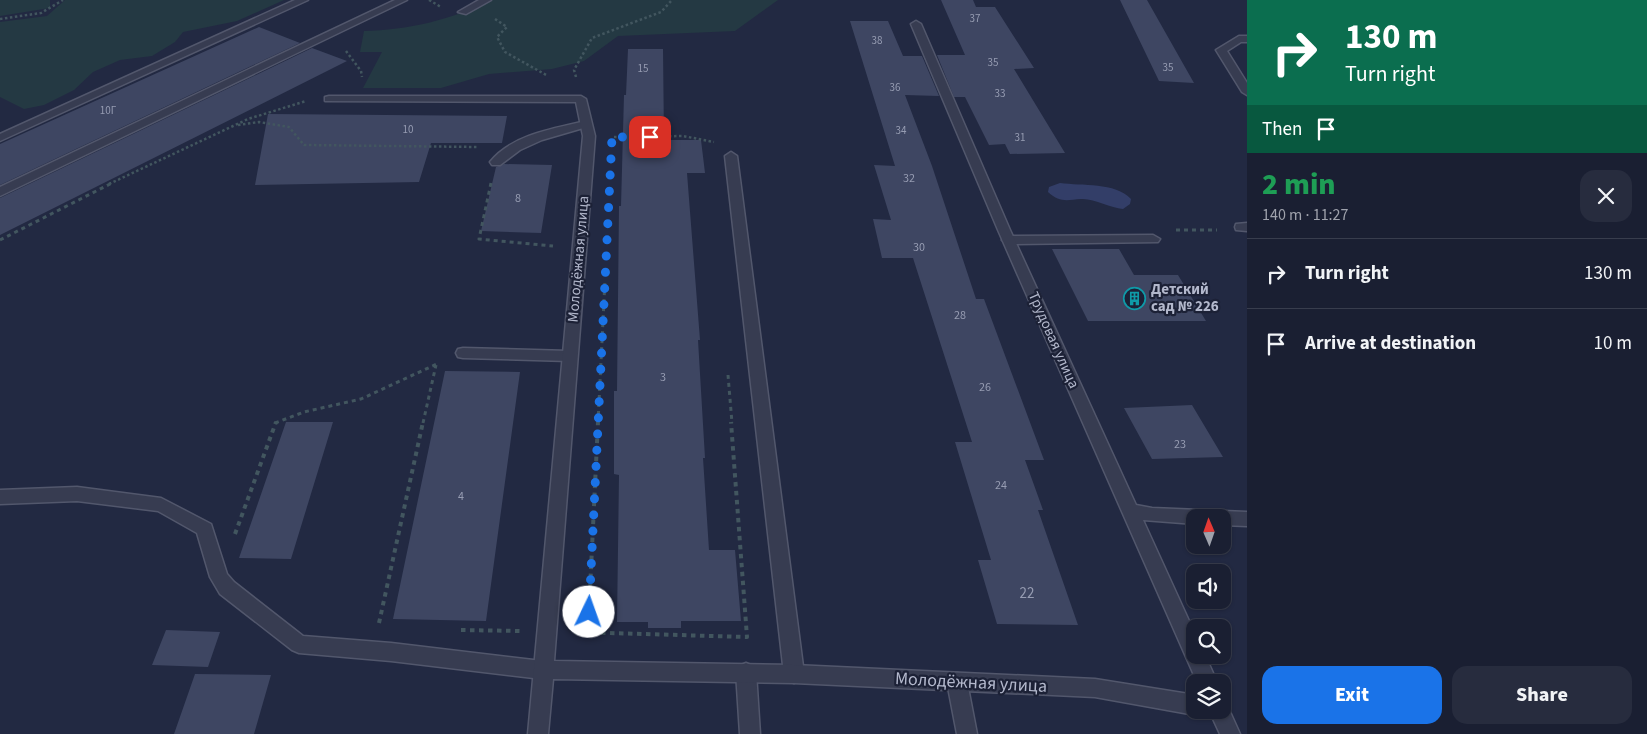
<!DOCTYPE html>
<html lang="en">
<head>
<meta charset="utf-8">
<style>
	:root { --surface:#1a1f32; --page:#272c3e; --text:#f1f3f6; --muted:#9fa2ac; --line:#383d4d; --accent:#1a73e8 }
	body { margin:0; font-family:"Source Sans 3",sans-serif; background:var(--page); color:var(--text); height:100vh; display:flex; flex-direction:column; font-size:19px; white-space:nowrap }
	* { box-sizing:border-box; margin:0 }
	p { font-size:16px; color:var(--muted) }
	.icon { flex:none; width:28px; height:28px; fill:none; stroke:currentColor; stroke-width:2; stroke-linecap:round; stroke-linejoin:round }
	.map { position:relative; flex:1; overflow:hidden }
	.side { display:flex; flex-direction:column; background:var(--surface); width:400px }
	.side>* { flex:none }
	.hud { background:#0b6e4f; color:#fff; overflow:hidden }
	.needle { width:32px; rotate:358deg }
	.fabs { position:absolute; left:1186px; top:509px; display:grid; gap:10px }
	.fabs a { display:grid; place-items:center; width:45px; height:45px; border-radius:10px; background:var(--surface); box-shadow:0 1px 4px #0004,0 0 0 1px var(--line); font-size:25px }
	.pin { position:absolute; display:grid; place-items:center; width:42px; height:42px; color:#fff; margin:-21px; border-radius:10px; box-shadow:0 2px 8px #0006 }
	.me { position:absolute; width:55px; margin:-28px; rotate:3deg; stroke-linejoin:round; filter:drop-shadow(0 0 4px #0008) }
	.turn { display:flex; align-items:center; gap:18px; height:105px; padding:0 15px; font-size:22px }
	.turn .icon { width:65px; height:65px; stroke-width:2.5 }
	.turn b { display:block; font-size:35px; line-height:42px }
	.then { display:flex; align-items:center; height:48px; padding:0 15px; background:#0003; gap:10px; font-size:19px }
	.round { display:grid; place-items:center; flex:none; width:52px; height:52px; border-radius:15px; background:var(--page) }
	.overview { display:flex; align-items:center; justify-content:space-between; height:85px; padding:0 15px }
	h1 { font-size:30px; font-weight:800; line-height:38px; color:#1e9e55 }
	.action { display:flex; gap:10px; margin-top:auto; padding:10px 15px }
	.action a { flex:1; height:58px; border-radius:15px; background:var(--accent); color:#fff; font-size:20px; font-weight:800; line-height:58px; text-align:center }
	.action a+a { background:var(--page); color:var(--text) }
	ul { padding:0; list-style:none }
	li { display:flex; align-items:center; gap:15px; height:70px; padding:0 15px; border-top:1px solid var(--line) }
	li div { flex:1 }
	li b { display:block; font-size:19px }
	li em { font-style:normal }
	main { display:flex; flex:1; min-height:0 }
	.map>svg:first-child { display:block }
</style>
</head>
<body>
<main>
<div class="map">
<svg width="1247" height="734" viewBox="0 0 1247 734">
	<rect width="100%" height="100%" fill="#222942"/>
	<!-- green -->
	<path fill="#243943" d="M 0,0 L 50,0 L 50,8 L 0,16 Z
		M 65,0 L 284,0 L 237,21 L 183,32 L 175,42 L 152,56 L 120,60 L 93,72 L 74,90 L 44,105 L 24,109 L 0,97 L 0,22 L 47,16 Z
		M 491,0 L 778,0 L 735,31 L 618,36 L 584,61 L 552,69 L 489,74 L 441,88 L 363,88 L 382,52 L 360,52 L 364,31 C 407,30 452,20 491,0 Z"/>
	<!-- water -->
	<path fill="#333e68" d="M 1060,183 C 1082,186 1115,182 1131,199 L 1130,204 L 1123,209 C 1110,208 1094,198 1081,199 C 1067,200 1060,203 1048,192 L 1049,187 Z"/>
	<!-- building -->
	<path fill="#3e4662" d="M 941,0 L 973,0 L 976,7 L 995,7 L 1034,68 L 1014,69 L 1065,153 L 1010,154 L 1005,144 L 989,145 L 965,97 L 954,97 L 937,55 L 965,55 Z
		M 1120,0 L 1147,0 L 1194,83 L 1159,81 Z
		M 850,21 L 888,21 L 903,56 L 922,56 L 939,96 L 905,95 L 932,166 L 976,299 L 984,299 L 1044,460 L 1025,460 L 1043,510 L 1038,510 L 1078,625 L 997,624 L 978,560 L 991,560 L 955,442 L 972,442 L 913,258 L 882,258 L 873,219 L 891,220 L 874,165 L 895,166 Z
		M 259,27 L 300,43 L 0,185 L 0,144 Z
		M 312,48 L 347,61 L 0,235 L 0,198 Z
		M 628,49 L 663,49 L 664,140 L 701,140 L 705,173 L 687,173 L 700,340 L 698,340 L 705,458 L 703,458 L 709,550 L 735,550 L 741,621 L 681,621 L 681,628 L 648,628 L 648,622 L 617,622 L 619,475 L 614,474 L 614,391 L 617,391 L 619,206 L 621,206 L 624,95 L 626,95 Z
		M 268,114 L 507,116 L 502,143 L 431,143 L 419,182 L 255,185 Z
		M 504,164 L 552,165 L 541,233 L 481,231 L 496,167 Z
		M 1052,249 L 1119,249 L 1134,275 L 1178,275 L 1206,321 L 1088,321 Z
		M 445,371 L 520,372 L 486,621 L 393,619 Z
		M 1192,405 L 1223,457 L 1152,459 L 1124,408 Z
		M 286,422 L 333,422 L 291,559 L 239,558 Z
		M 166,630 L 220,632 L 208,667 L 152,665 Z
		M 195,674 L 271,675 L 254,734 L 174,734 Z"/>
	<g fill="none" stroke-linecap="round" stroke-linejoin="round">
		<defs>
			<path id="lane" d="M 295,0 L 308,0 L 0,141 L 0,134 Z
				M 395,0 L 407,0 L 0,196 L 0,187 Z
				M 479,0 L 491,0 L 466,14 L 458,12 Z
				M 586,121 L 590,122 L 590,126 L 542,140 L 520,150 L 500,165 L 492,165 L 490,162 C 511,135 555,128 586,121 Z
				M 731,152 L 737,156 L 804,674 L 801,680 L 794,683 L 787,680 L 784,674 L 725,156 Z
				M 1153,235 L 1160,239 L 1158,242 L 1009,244 L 1002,240 L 1009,236 Z
				M 463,348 L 569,351 L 574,352 L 576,356 L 574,360 L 569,361 L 463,358 L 458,357 L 456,353 L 458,349 Z
				M 77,487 L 161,498 L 211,524 L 227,574 L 234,582 L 303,636 L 391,643 L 542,661 L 549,664 L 552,670 L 549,676 L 542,679 L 391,661 L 299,653 L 292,650 L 220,594 L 210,577 L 197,533 L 158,511 L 77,501 L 0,504 L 0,490 Z
				M 746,663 L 753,666 L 756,672 L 760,734 L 740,734 L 736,672 L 739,666 Z
				M 957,673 L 964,675 L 967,682 L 977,734 L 957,734 L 947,682 L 950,675 Z"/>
			<path id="street" d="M 916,21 L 921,24 L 1010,230 L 1136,505 L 1152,508 L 1247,512 L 1247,526 L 1222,525 L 1222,518 L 1195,518 L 1195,524 L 1143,520 L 1195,634 L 1195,655 L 1205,655 L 1217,682 L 1197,682 L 998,230 L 911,24 Z
				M 1239,36 L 1247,36 L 1247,42 L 1241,42 L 1227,51 L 1247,83 L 1247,95 L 1242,92 L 1216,50 Z
				M 329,96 L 581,96 L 586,99 L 595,136 L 554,661 L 794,665 L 1095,679 L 1195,695 L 1195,710 L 1203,710 L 1202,712 L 1195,715 L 1095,697 L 794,683 L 553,679 L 548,734 L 528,734 L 583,136 L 576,102 L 325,101 L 325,97 Z
				M 1247,223 L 1247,231 L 1236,230 L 1235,227 L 1236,224 Z
				M 1222,702 L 1226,703 L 1240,734 L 1220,734 L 1209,710 L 1222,710 Z"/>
		</defs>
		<!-- lane casing -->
		<use href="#lane" stroke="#52576c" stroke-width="3"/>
		<!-- street casing -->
		<use href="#street" stroke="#52576c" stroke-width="3"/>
		<!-- path-far2 -->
		<path stroke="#42565f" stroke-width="2.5" stroke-dasharray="2.5 2.5" stroke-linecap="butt" d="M 429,0 L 441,7
			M 0,19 L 41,13 L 63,0
			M 495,19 L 507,27 L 497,37 L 505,52 L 548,76
			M 346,51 L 361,71 L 362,77
			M 576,77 L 574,70 L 592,38 L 661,12 L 672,0
			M 238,125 L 259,122 L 289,127 L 304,145 L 478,147
			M 614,137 L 683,136 L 714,142
			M 109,184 L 248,119 L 306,101"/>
		<!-- path-far1 -->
		<path stroke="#42565f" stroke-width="3" stroke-dasharray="4 4" stroke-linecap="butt" d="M 491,183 L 479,239 L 553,246
			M 1176,230 L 1217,230
			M 0,240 L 112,183
			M 728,375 L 732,423
			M 275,423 L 304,412 L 361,399 L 439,363
			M 423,423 L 436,365
			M 598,423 L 605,280"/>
		<!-- path -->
		<path stroke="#42565f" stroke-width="4" stroke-dasharray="4.5 4.5" stroke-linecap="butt" d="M 235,534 L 276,422
			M 379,623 L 423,422
			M 461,630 L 520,631
			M 574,632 L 747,637 L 731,422
			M 588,632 L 598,422"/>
		<!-- lane -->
		<use href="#lane" fill="#373c51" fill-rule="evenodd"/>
		<!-- street -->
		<use href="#street" fill="#373c51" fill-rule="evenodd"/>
	</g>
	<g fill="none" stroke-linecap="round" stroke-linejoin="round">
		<!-- route -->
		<path stroke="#1a73e8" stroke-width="9" stroke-dasharray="0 16.2" d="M 589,612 L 612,137 L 650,137"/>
	</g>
	<!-- icons -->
	<defs>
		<symbol id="building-ring" viewBox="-11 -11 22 22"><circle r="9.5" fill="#1c2136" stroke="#0f9aa8" stroke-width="1.5"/><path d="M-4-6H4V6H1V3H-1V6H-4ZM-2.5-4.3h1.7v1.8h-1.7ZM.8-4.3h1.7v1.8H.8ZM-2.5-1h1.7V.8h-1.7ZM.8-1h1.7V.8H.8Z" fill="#0f9aa8"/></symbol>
	</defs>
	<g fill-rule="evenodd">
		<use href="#building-ring" x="1122" y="286" width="25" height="25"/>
	</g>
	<g text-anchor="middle" stroke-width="4.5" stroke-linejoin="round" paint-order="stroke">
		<!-- far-number labels -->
		<g font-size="11" fill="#969cb2">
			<text x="975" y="22">37</text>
			<text x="877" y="44">38</text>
			<text x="993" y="66">35</text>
			<text x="1168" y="71">35</text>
			<text x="643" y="72">15</text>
			<text x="895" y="91">36</text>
			<text x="1000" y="97">33</text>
			<text x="108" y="114">10Г</text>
			<text x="408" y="133">10</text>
			<text x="901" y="134">34</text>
			<text x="1020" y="141">31</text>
		</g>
		<!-- number labels -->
		<g font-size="12" fill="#969cb2">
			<text x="909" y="182">32</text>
			<text x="518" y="202">8</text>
			<text x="919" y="251">30</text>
			<text x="960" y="319">28</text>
			<text x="663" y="381">3</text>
			<text x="985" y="391">26</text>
			<text x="1180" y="448">23</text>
			<text x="1001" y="489">24</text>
			<text x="461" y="500">4</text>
		</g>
		<!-- street labels -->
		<g font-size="15" fill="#b3b8cc" stroke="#1c2136">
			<text transform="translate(578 259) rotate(-85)" y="5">Молодёжная улица</text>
			<text transform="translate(1054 340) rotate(66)" y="5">Трудовая улица</text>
		</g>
		<!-- poi labels -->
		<g font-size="15" font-weight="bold" fill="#b3b8cc" stroke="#1c2136" text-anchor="start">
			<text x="1151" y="294">Детский<tspan x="1151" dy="17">сад № 226</tspan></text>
		</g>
		<!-- near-number labels -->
		<g font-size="15" fill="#969cb2">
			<text x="1027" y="598">22</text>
		</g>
		<!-- near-street labels -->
		<g font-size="18" fill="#b3b8cc" stroke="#1c2136">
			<text transform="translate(971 682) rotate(3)" y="6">Молодёжная улица</text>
		</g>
	</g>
</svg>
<div class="fabs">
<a><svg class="needle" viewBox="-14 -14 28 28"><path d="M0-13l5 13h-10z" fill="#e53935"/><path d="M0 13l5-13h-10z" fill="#9fa2ac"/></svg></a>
<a><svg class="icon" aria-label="sound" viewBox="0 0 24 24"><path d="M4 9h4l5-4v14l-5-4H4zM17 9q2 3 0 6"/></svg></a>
<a><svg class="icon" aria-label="search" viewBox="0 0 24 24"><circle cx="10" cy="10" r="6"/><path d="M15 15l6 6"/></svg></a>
<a><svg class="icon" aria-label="layers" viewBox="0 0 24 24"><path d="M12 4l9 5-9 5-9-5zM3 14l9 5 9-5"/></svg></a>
</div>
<div class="pin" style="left:650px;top:137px;background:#d93025"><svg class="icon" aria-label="arrive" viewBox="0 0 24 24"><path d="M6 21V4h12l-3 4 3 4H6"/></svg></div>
<svg class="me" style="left:589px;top:612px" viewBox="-20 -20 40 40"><circle r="19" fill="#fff"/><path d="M0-13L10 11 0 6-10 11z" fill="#1a73e8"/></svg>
</div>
<section class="side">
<div class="hud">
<div class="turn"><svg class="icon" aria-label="right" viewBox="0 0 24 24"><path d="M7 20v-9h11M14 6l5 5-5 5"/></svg><div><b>130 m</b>Turn right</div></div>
<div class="then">Then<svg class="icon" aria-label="arrive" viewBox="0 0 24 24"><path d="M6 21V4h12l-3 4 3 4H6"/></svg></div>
</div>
<div class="overview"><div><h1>2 min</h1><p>140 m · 11:27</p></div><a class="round"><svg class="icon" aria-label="close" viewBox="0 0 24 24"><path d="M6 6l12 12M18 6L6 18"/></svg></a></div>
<ul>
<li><svg class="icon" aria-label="right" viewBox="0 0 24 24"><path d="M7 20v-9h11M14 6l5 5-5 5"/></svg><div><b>Turn right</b></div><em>130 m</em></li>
<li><svg class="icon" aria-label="arrive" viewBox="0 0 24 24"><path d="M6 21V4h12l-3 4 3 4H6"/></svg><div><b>Arrive at destination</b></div><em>10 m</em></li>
</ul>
<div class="action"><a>Exit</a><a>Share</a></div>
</section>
</main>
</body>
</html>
